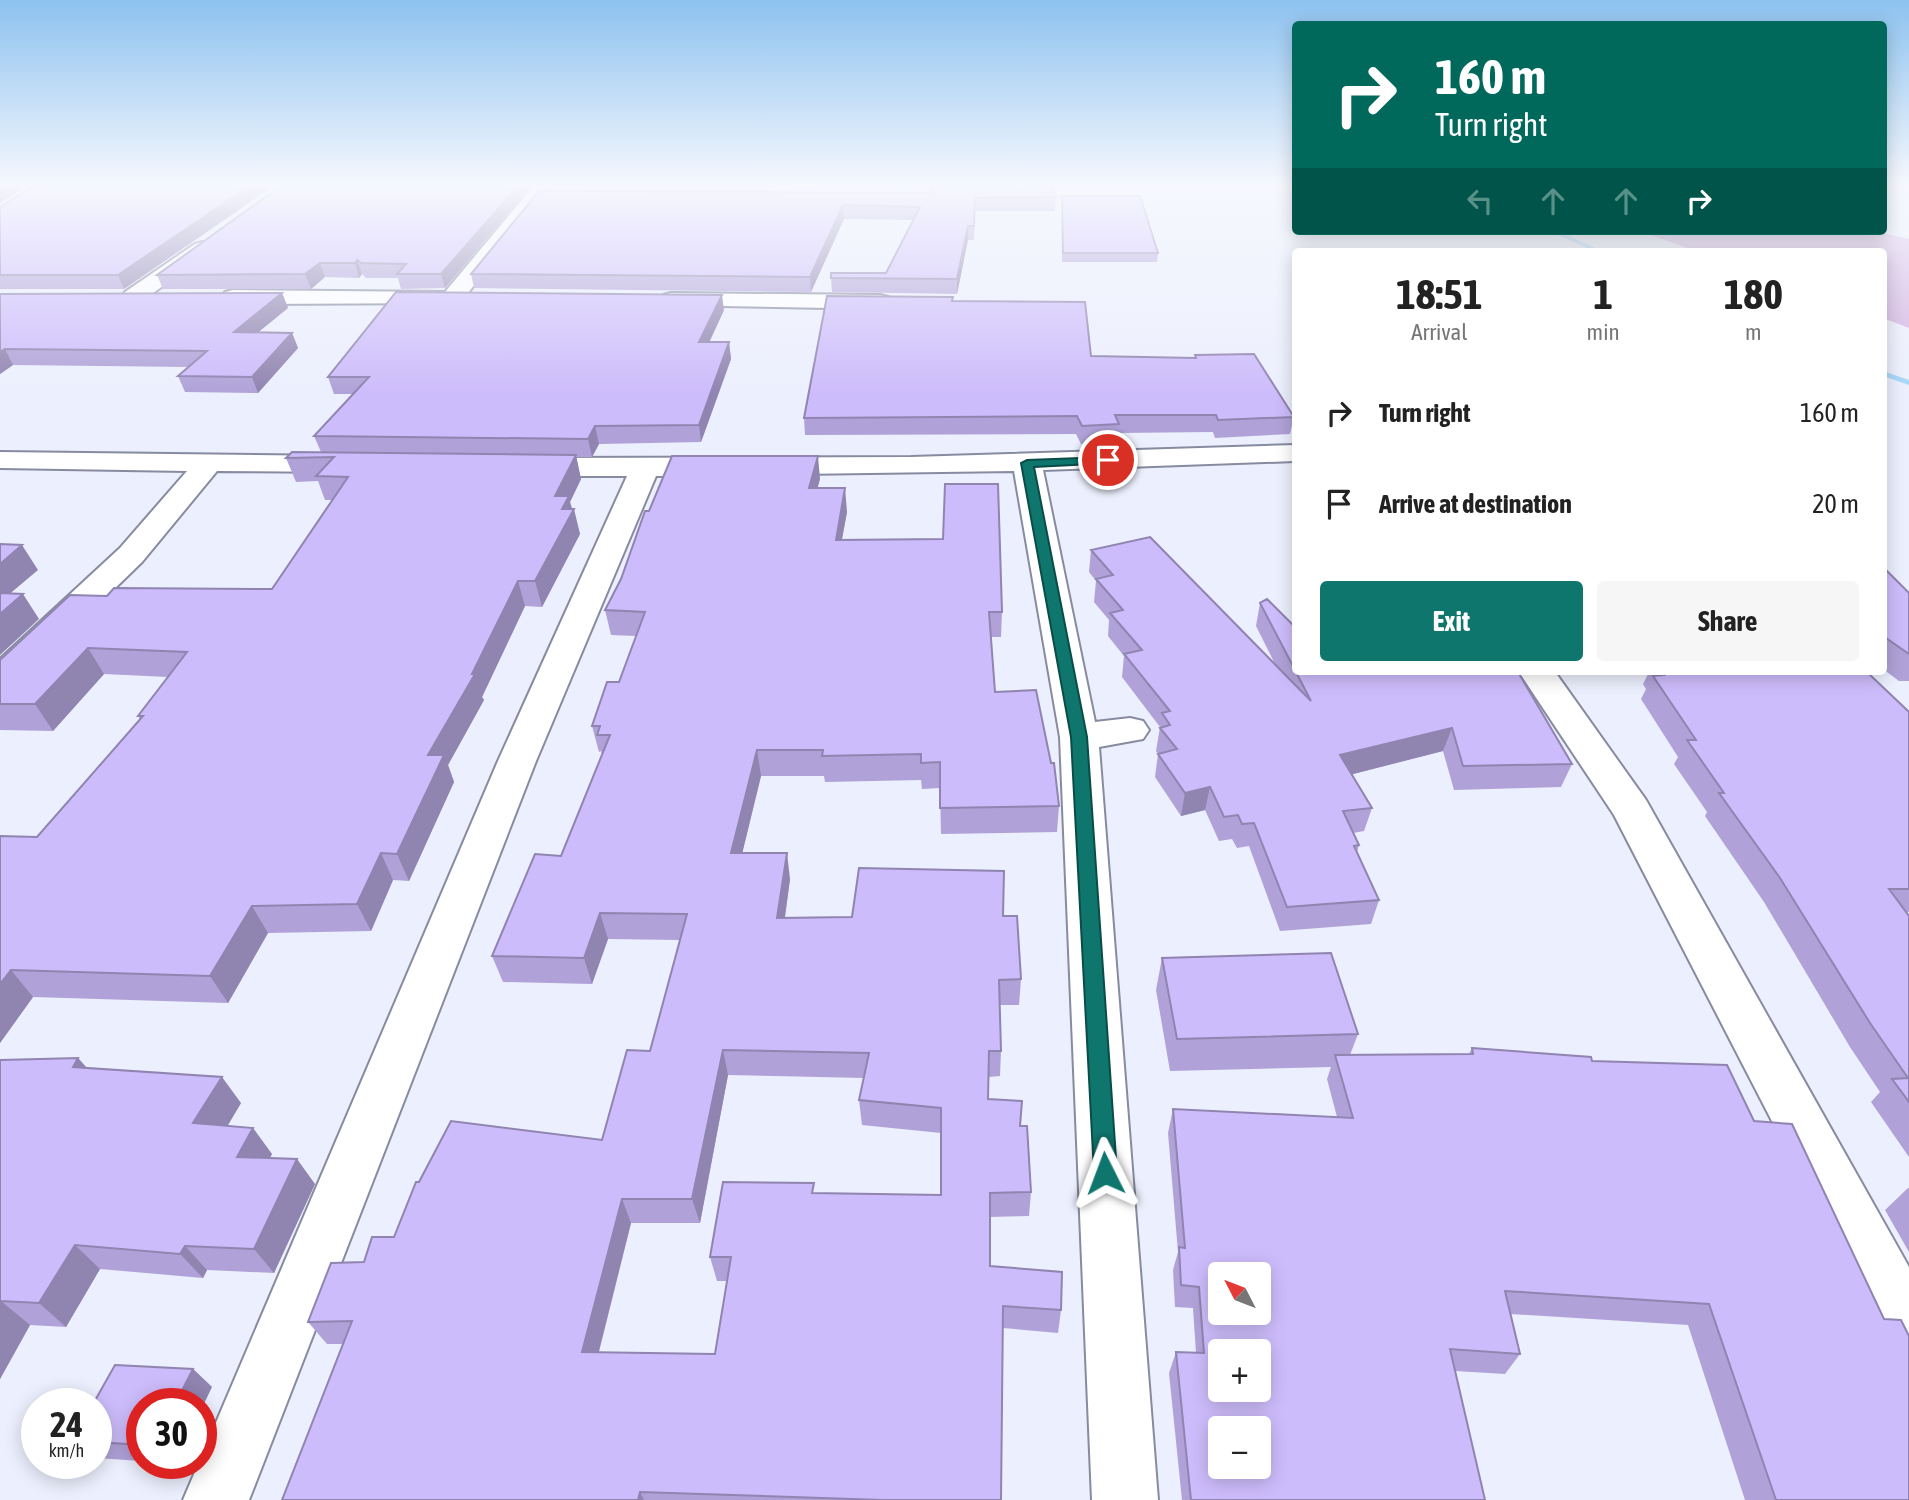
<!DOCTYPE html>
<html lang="en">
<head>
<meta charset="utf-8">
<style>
	:root { --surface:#fff; --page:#f6f6f6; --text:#222; --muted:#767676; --accent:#0f766e }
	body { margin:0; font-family:"Asap Condensed",sans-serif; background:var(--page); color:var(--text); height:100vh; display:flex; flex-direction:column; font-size:26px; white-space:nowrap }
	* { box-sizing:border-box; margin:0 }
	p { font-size:23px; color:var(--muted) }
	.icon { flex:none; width:38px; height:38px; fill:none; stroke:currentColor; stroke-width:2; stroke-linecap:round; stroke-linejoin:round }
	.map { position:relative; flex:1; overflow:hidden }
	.drawer { position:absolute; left:1292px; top:248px; width:595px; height:427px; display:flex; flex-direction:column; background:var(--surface); border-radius:7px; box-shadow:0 4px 18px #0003 }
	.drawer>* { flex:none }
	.guide { position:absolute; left:1292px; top:21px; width:595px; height:214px; border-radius:7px; box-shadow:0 4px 18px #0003; background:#00695c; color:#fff; overflow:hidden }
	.needle { width:46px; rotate:312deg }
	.controls { position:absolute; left:1208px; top:1262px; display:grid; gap:14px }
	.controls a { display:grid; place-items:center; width:63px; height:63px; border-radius:7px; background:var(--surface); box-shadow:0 4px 18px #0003; font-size:35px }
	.speed { position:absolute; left:21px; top:1388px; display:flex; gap:14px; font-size:35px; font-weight:700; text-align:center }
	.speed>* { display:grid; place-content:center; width:91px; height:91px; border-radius:50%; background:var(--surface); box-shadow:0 4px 18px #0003; line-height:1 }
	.speed small { font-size:18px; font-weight:400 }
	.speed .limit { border:10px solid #d22; background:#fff; color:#111 }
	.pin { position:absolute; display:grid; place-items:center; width:60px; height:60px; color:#fff; margin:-30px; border:4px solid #fff; border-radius:50%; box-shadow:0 2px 7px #0007 }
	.me { position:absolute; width:77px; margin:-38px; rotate:357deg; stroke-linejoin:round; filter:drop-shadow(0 0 5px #0008) }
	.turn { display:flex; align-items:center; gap:24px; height:147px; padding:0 28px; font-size:32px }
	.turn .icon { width:91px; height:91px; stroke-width:2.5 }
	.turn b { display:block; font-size:49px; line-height:60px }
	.lanes { display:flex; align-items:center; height:66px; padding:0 28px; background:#0003; justify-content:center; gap:35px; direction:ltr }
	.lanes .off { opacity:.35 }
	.eta { display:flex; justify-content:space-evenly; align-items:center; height:119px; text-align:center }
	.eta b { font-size:42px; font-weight:700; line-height:49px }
	.primary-button { display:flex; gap:14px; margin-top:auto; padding:14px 28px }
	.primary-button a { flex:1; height:80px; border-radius:7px; background:var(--accent); color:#fff; font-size:28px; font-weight:700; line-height:80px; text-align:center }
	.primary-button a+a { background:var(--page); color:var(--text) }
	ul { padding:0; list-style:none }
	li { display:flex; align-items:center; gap:21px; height:91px; padding:0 28px }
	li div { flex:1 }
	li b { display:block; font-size:26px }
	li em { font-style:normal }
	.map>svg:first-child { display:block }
</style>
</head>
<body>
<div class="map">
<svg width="1909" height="1500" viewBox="0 0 1909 1500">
	<rect width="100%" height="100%" fill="#eceffd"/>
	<!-- green -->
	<path fill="#d2b0e1" d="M 1640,231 L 1875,231 L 1909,239 L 1909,328 L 1883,318 L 1883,252 L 1698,252 Z"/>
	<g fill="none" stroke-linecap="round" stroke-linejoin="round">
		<!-- stream -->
		<path fill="#a5d6f9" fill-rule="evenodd" d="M 1549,231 L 1557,231 L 1605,252 L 1596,252 Z
			M 1883,371 L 1909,380 L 1909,385 L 1883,376 Z"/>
		<defs>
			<path id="minor" d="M 535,184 L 554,184 L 460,303 L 233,304 L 225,302 L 222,297 L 225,292 L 233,290 L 445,292 Z
				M 202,242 L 209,244 L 212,248 L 209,252 L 141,302 L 125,302 L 122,297 L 125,292 L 195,244 Z
				M 671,293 L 880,295 L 888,297 L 891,302 L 888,307 L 880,309 L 663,305 L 660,300 L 663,295 Z
				M 1295,445 L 1295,461 L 1043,470 L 1095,722 L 1130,718 L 1143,721 L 1149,730 L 1143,739 L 1099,747 L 1158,1500 L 1092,1500 L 1060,737 L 1014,471 L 656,476 L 536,761 L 249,1500 L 183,1500 L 498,761 L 627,476 L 527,476 L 517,473 L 513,467 L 517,461 L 527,458 L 911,457 Z
				M 0,452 L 341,456 L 351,458 L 355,464 L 351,470 L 341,472 L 217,471 L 142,562 L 13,687 L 0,690 L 0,659 L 120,548 L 187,471 L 0,468 Z
				M 1519,672 L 1555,672 L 1646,800 L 1909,1267 L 1909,1354 L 1888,1346 L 1614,815 Z"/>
		</defs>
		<!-- minor casing -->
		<use href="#minor" stroke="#878ba0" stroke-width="4"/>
		<!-- minor -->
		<use href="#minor" fill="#fff" fill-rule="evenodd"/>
	</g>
	<!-- wall -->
	<path fill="#b0a2d8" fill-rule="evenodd" d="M 35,185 L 275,185 L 124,289 L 0,289 L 0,207 Z
		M 532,185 L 445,288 L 401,289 L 398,278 L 366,278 L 362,274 L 359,278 L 325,277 L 311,289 L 163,289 L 157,275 Z
		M 555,185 L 1049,185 L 1056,197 L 1055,211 L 975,211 L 974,240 L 968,240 L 957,294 L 832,292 L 831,278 L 886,273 L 913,220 L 844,219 L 811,292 L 474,288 L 471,274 L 539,191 L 929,193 L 932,190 L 929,188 L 555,186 Z
		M 1062,196 L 1158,253 L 1157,262 L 1062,262 Z
		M 282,293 L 288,308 L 258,332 L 292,333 L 298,348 L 258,393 L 185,392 L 178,376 L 189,367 L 13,365 L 0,374 L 0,294 Z
		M 953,301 L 1091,356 L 1195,358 L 1195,355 L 1294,417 L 1290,434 L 1215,438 L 1213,432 L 1118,433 L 1117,441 L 1081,444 L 1076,434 L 805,435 L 804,418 Z
		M 724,310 L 709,342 L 729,342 L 731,359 L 701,442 L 599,444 L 592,457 L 576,457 L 581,479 L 570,502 L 580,534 L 542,607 L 525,606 L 482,697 L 484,700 L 448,765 L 454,782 L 409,881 L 393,880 L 371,931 L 268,933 L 228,1003 L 33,997 L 0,1043 L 0,836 L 37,837 L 140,719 L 138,716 L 168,677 L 104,674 L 53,731 L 0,730 L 0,660 L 107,596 L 272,589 L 332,500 L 325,500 L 318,481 L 296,482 L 286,458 L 321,452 L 314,436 L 353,394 L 334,394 L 328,377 Z
		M 820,479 L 817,488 L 847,512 L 842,540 L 1002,612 L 1001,637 L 991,637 L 995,692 L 1059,806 L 1057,832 L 941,834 L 940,788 L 922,789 L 921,780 L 825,782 L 824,776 L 761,776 L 742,853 L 790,879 L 785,918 L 1003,916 L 1021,979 L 1019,1005 L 1000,1005 L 1001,1051 L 1000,1076 L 989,1077 L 988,1099 L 1020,1126 L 1031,1192 L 1029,1216 L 990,1217 L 990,1266 L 1061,1310 L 1058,1333 L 1003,1328 L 1001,1500 L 282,1500 L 343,1344 L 327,1344 L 308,1322 L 364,1262 L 394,1237 L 419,1182 L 602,1140 L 650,1051 L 680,940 L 608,939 L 592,984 L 503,982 L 492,956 L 561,856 L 602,755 L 601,751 L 599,752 L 592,726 L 619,682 L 636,636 L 611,635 L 605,610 L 621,579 L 649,511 ZM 728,1075 L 864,1078 L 859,1100 L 862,1125 L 941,1133 L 941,1195 L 815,1193 L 710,1257 L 717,1281 L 727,1281 L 715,1354 L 599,1352 L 631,1223 L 700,1223 Z
		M 1091,550 L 1275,664 L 1256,626 L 1260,603 L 1295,627 L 1295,672 L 1518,672 L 1572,764 L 1561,787 L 1454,790 L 1443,751 L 1352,774 L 1372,808 L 1364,831 L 1353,833 L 1359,845 L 1357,852 L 1379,900 L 1371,924 L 1280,931 L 1249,846 L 1237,848 L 1232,839 L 1219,841 L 1205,810 L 1181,816 L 1155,777 L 1158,754 L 1156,751 L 1160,727 L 1122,677 L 1124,656 L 1108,636 L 1109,620 L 1094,602 L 1096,581 L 1089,572 Z
		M 1883,567 L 1909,593 L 1909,681 L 1899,681 L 1883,669 Z
		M 1649,672 L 1867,672 L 1909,712 L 1909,912 L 1906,912 L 1909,916 L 1909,1157 L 1871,1102 L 1880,1092 L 1850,1047 L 1764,902 L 1705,816 L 1707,812 L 1674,764 L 1678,757 L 1641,699 L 1646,689 L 1643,684 Z
		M 1162,958 L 1358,1034 L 1350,1055 L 1469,1054 L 1472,1048 L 1592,1061 L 1909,1500 L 1745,1500 L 1688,1325 L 1510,1314 L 1520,1354 L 1505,1374 L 1455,1371 L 1485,1500 L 1182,1500 L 1169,1373 L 1176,1352 L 1196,1353 L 1193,1308 L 1175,1307 L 1173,1270 L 1178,1252 L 1168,1133 L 1173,1109 L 1337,1117 L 1327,1079 L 1331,1067 L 1170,1071 L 1156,990 Z
		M 78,1058 L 87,1068 L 241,1103 L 227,1126 L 272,1154 L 270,1158 L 315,1184 L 274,1273 L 207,1270 L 203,1278 L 100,1269 L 66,1327 L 30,1325 L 0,1379 L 0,1060 Z
		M 1908,1188 L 1909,1188 L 1909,1252 L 1885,1210 Z
		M 193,1369 L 212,1387 L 142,1404 L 142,1461 L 96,1458 L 96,1404 Z"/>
	<!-- shaded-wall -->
	<path fill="#9084b0" d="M 2,185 L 28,185 L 0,203 L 0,186 Z
		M 251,185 L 275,185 L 124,289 L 118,275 Z
		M 519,185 L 532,185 L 445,288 L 441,274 Z
		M 843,205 L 844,219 L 811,292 L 810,277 Z
		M 968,226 L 968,240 L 957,294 L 957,279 Z
		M 357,260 L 362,274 L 359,278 L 355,263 Z
		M 320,263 L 325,277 L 311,289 L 305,274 Z
		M 282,293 L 288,308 L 240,347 L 234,332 Z
		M 722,295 L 724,310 L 702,358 L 699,342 Z
		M 292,333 L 298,348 L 258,393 L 252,377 Z
		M 729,342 L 731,359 L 701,442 L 699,425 Z
		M 5,349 L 13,365 L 0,374 L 0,352 Z
		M 595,426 L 599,444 L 592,457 L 588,439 Z
		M 576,455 L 581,479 L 570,502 L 573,513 L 574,509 L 580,534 L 542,607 L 535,581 L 555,496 Z
		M 818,456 L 820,479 L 811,512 L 809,488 Z
		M 845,488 L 847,512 L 837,564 L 836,540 Z
		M 22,545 L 38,570 L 0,602 L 0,564 Z
		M 518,581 L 525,606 L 482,697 L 484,700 L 448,765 L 454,782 L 409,881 L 397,854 L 428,755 L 472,674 Z
		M 23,594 L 39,619 L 0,655 L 0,614 Z
		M 88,648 L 104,674 L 53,731 L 35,704 Z
		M 1452,728 L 1443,751 L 1334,779 L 1340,755 Z
		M 757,750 L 761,776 L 736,879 L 731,853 Z
		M 1210,787 L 1205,810 L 1181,816 L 1185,793 Z
		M 381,853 L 393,880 L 371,931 L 357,904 Z
		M 787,853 L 790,879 L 781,944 L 777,918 Z
		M 252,906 L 268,933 L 228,1003 L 210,976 Z
		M 600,913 L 608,939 L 592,984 L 584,958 Z
		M 11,970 L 33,997 L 0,1043 L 0,984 Z
		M 723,1050 L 728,1075 L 700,1223 L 692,1199 Z
		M 78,1058 L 101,1084 L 73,1067 Z
		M 222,1077 L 241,1103 L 214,1149 L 193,1123 Z
		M 253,1128 L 272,1154 L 256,1182 L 237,1157 Z
		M 297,1159 L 315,1184 L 274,1273 L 254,1249 Z
		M 622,1199 L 631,1223 L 593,1374 L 582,1352 Z
		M 75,1245 L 100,1269 L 66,1327 L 39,1303 Z
		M 185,1246 L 207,1270 L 203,1278 L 180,1254 Z
		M 1,1301 L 30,1325 L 0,1379 L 0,1304 Z
		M 193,1369 L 212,1387 L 201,1410 L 201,1404 L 175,1404 Z
		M 640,1492 L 644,1500 L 638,1500 Z"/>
	<!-- building -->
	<path fill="#cdbcfb" stroke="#9084b0" stroke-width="2" fill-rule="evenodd" d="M 35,185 L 251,185 L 118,275 L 0,275 L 0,207 Z
		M 282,185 L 519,185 L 441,274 L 397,274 L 406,264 L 361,263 L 357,260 L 355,263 L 320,263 L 305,274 L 157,275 Z
		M 939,185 L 1049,185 L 1056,197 L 975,198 L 974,226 L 968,226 L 957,279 L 831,278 L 831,273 L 886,273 L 920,207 L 843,205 L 810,277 L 471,274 L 539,191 L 929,193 Z
		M 1062,196 L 1140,196 L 1158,253 L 1063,253 Z
		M 396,292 L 722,295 L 699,342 L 729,342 L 699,425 L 595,426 L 588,439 L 314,436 L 369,377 L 328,377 Z
		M 282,293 L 234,332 L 292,333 L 252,377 L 178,376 L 207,351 L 5,349 L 0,352 L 0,294 Z
		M 827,296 L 953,297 L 952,301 L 1085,302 L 1091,356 L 1196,358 L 1195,355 L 1254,354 L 1294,417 L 1218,420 L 1216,415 L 1115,415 L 1119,424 L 1082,426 L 1077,416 L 804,418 Z
		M 292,452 L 576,455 L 555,496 L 569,496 L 562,509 L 574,509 L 535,581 L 518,581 L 472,674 L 475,674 L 428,755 L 444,755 L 397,854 L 381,853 L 357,904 L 252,906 L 210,976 L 11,970 L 0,984 L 0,836 L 37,837 L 143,716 L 138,716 L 187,652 L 88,648 L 35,704 L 0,704 L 0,660 L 70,595 L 107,596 L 114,588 L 272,589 L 348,477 L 316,476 L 334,457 L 286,458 Z
		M 672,456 L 818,456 L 809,488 L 845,488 L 836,540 L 943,539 L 945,484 L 998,484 L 1002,612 L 989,612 L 995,692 L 1036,690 L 1051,763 L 1054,763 L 1059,806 L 940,808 L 940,762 L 921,763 L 921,754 L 822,756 L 823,750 L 757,750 L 731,853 L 787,853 L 777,918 L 852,917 L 859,868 L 1004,871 L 1003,916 L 1017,916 L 1021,979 L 999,980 L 1001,1051 L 989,1051 L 988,1099 L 1022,1101 L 1020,1126 L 1027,1126 L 1031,1192 L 990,1193 L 990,1266 L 1062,1272 L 1061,1310 L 1003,1306 L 1001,1500 L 883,1500 L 640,1492 L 638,1500 L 282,1500 L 352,1321 L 308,1322 L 331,1263 L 364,1262 L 372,1237 L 394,1237 L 416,1182 L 419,1182 L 451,1121 L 602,1140 L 627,1050 L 650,1051 L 687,914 L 600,913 L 584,958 L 492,956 L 535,854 L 561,856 L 610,735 L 597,735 L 600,726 L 592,726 L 607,682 L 619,682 L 645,612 L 605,610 L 621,579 L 645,511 L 649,511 ZM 723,1050 L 869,1053 L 859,1100 L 941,1108 L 941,1195 L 812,1193 L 814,1183 L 723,1182 L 710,1257 L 731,1257 L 715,1354 L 582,1352 L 622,1199 L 692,1199 Z
		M 1150,537 L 1311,701 L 1296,672 L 1518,672 L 1572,764 L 1463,766 L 1452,728 L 1340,755 L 1372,808 L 1343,811 L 1359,845 L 1354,846 L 1379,900 L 1287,907 L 1254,823 L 1242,824 L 1238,815 L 1224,817 L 1210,787 L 1185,793 L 1158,754 L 1177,749 L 1160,728 L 1170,725 L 1162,713 L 1170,711 L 1124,654 L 1142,650 L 1110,613 L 1123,610 L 1096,579 L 1113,575 L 1091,550 Z
		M 0,544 L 22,545 L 0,564 Z
		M 1883,567 L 1909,593 L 1909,654 L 1883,636 Z
		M 0,593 L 23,594 L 0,614 Z
		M 1267,599 L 1295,627 L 1295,670 L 1260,603 Z
		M 1661,672 L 1867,672 L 1909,712 L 1909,889 L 1889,889 L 1909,916 L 1909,1102 L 1892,1079 L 1908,1078 L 1870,1023 L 1780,878 L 1719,793 L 1724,793 L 1687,740 L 1696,740 L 1653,676 L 1664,675 Z
		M 1331,953 L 1358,1034 L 1177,1039 L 1162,958 Z
		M 1472,1048 L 1591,1057 L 1592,1061 L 1727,1065 L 1754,1121 L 1792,1124 L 1884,1319 L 1901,1320 L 1909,1336 L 1909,1500 L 1776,1500 L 1709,1304 L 1505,1291 L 1520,1354 L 1450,1349 L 1485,1500 L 1191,1500 L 1176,1352 L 1204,1353 L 1199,1287 L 1181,1285 L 1179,1247 L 1185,1248 L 1173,1109 L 1353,1118 L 1335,1055 L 1473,1054 ZM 1220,1274 L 1258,1274 L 1258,1312 L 1220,1312 ZM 1220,1351 L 1258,1351 L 1258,1390 L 1220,1390 ZM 1220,1428 L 1258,1428 L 1258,1466 L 1220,1466 Z
		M 78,1058 L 73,1067 L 222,1077 L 193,1123 L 253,1128 L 237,1157 L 297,1159 L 254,1249 L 185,1246 L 180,1254 L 75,1245 L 39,1303 L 1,1301 L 0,1304 L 0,1060 Z
		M 115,1365 L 193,1369 L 175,1404 L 142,1404 L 142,1445 L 96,1442 L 96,1404 L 93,1404 Z"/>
	<!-- sky -->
	<linearGradient id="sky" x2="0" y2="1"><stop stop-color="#8dc2ef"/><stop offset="0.47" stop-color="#f6f8fe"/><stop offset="1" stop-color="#f6f8fe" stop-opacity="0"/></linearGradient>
	<rect width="1909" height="394" fill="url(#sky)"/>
	<!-- route -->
	<path fill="#0f766e" stroke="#0a4d48" stroke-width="2" d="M 1108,457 L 1113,460 L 1112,463 L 1034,467 L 1087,737 L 1117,1173 L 1113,1180 L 1105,1183 L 1098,1180 L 1094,1173 L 1071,737 L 1021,463 L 1027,460 Z"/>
</svg>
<div class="controls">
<a><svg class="needle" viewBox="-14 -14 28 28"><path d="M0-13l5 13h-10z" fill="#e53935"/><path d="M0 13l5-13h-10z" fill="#767676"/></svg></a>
<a>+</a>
<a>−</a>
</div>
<div class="speed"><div>24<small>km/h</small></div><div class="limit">30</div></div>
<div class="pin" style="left:1108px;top:460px;background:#d93025"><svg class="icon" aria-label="arrive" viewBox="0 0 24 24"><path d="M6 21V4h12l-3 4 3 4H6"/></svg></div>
<svg class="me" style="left:1105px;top:1173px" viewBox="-20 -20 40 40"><path d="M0-17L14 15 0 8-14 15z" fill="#0f766e" stroke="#fff" stroke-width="4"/></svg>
<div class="guide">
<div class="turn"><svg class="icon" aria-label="right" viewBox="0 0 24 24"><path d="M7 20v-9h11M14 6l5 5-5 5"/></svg><div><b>160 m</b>Turn right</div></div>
<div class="lanes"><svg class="icon off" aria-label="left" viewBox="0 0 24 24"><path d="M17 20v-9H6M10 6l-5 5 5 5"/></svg><svg class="icon off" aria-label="ahead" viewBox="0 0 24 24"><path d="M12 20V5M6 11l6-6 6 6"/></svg><svg class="icon off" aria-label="ahead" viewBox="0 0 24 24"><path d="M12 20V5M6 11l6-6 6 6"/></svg><svg class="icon" aria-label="right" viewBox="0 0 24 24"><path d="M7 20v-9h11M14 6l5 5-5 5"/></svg></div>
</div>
<section class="drawer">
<div class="eta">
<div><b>18:51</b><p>Arrival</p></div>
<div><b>1</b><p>min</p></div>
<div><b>180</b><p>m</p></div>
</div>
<ul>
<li><svg class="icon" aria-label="right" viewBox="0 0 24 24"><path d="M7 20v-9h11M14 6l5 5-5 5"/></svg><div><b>Turn right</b></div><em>160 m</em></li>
<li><svg class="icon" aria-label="arrive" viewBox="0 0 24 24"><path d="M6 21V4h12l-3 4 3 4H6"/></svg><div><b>Arrive at destination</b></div><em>20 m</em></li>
</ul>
<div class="primary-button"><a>Exit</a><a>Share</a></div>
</section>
</div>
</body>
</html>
